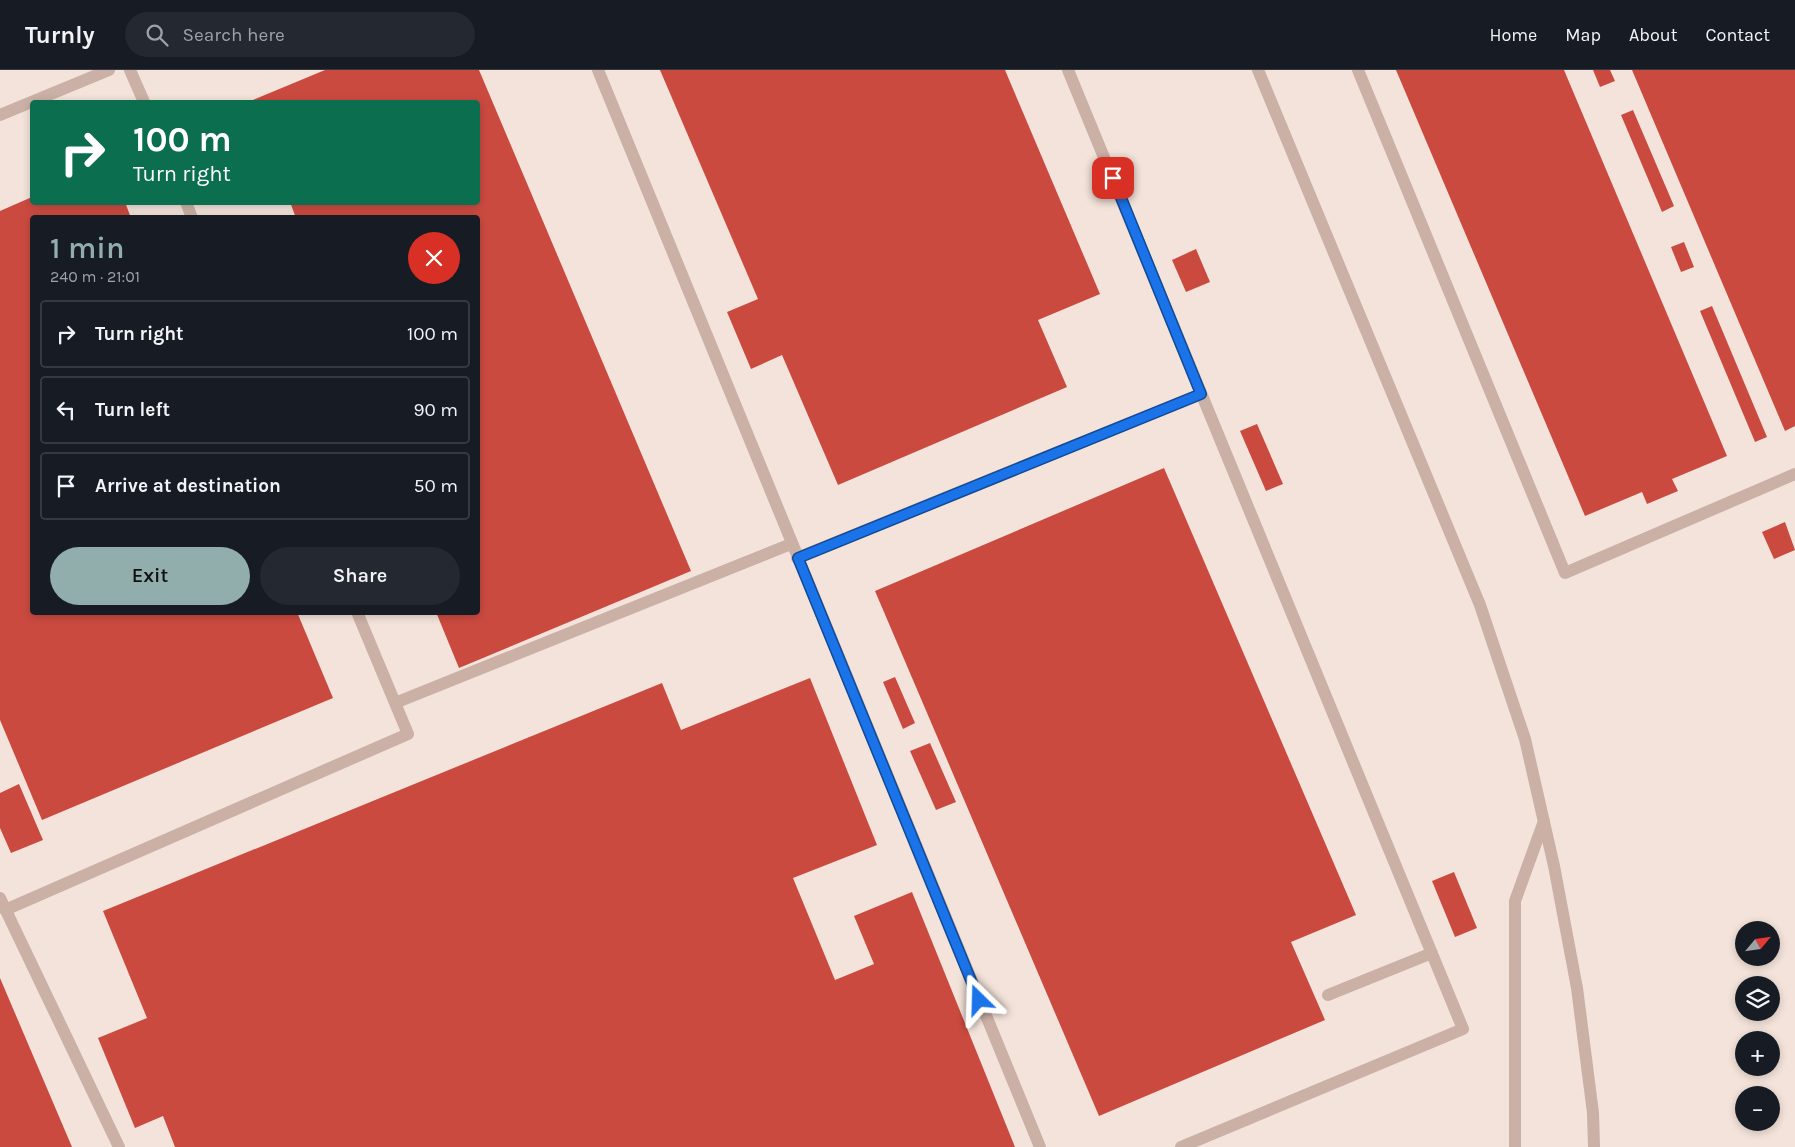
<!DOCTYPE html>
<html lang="en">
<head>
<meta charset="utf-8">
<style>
	:root { --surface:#171b24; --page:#242831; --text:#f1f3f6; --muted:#9ea1a6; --line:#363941; --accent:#91aead }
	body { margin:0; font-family:Karla,sans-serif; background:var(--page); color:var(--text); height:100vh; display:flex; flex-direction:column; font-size:19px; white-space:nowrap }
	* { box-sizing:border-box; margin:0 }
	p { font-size:16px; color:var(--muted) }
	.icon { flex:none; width:28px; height:28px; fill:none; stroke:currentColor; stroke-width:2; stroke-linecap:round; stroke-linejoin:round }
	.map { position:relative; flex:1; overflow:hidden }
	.drawer { position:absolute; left:30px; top:145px; width:450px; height:400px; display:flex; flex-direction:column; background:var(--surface); border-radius:5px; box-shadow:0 2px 8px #0003 }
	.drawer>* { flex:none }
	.banner { position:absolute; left:30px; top:30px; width:450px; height:105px; border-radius:5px; box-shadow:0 2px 8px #0003; background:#0b6e4f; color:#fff; overflow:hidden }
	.needle { width:32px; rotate:61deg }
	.tools { position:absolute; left:1735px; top:851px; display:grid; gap:10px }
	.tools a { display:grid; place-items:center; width:45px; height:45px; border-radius:50%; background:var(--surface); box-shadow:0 2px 8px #0003; font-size:25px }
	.pin { position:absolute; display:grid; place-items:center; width:42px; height:42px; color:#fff; margin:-21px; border-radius:10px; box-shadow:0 2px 8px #0006 }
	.me { position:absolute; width:55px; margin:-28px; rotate:338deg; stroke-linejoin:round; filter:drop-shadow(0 0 4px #0008) }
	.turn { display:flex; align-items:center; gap:18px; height:105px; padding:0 20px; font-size:22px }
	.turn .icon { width:65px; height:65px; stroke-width:2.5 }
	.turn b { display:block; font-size:35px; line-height:42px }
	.round { display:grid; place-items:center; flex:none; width:52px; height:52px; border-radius:26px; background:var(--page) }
	.headline { display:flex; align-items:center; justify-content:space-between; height:85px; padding:0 20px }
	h1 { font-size:30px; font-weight:600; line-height:38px; color:var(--accent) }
	.action { display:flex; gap:10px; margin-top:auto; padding:10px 20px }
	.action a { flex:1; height:58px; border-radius:30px; background:var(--accent); color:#111; font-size:20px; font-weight:600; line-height:58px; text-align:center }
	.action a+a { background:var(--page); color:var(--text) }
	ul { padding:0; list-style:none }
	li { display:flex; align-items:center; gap:15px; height:68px; margin:0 10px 8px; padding:0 10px; border:2px solid var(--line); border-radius:5px }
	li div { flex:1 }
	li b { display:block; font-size:19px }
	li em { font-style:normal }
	header { display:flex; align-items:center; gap:30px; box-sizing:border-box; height:70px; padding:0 25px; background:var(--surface); border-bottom:1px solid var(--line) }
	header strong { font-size:24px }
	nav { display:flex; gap:28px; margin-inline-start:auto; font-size:18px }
	.search { width:350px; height:45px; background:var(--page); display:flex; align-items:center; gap:12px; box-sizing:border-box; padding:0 18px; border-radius:28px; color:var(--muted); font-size:19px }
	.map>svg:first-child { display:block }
</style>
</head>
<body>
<header>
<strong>Turnly</strong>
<div class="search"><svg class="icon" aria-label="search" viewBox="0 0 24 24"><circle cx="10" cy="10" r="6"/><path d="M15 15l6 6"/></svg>Search here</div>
<nav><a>Home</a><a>Map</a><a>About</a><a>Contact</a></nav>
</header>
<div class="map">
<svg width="1795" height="1077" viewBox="0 0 1795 1077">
	<rect width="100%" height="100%" fill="#f3e3da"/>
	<!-- building -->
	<path fill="#cb4a40" d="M 325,0 L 479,0 L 691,501 L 459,598 L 436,542 L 478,542 L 478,148 L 296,148 L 290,132 L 478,132 L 478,32 L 248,32 Z
		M 660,0 L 1005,0 L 1100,224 L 1038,250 L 1067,317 L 838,415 L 782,285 L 751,299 L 727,242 L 758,229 Z
		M 1396,0 L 1564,0 L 1727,386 L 1672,409 L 1678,421 L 1647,434 L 1642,422 L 1585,446 Z
		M 1593,0 L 1610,0 L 1615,11 L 1600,17 Z
		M 1632,0 L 1795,0 L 1795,356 L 1785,361 Z
		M 1633,40 L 1674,136 L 1662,142 L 1621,45 Z
		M 32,127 L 32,132 L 125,132 L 131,148 L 32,148 L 32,542 L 297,542 L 333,628 L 42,750 L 0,650 L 0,141 Z
		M 1684,172 L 1694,197 L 1681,202 L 1671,177 Z
		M 1196,179 L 1210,212 L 1186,222 L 1172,190 Z
		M 1712,236 L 1767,367 L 1755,372 L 1700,241 Z
		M 1257,354 L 1283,414 L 1266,421 L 1240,361 Z
		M 1164,398 L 1356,845 L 1291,872 L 1325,950 L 1099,1046 L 875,521 Z
		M 1785,452 L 1795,480 L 1774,489 L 1762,462 Z
		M 895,607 L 915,653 L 903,659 L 883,612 Z
		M 810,608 L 877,775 L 793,808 L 835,910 L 874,894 L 854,846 L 912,822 L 1015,1077 L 175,1077 L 163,1046 L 135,1058 L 98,968 L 147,948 L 103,841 L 662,613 L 681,660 Z
		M 930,673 L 956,732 L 936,740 L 910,681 Z
		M 19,714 L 43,770 L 11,783 L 0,758 L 0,723 Z
		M 1454,802 L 1477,858 L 1455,867 L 1432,811 Z
		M 0,908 L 72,1077 L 0,1077 Z"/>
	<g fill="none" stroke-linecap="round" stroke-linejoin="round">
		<!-- minor -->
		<path stroke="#cbb0a5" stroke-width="12" d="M 130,0 L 144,32
			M 598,0 L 1040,1077
			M 1068,0 L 1463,959 L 1181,1077
			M 1258,0 L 1480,535 L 1525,669 L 1554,796 L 1577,918 L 1593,1043 L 1594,1077
			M 1358,0 L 1565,503 L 1795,404
			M 0,45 L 109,0
			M 186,132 L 192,148
			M 797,488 L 1201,324
			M 395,633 L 791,474
			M 0,828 L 119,1077
			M 5,840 L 408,664 L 357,542
			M 1328,925 L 1432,883
			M 1515,1077 L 1515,831 L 1544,751"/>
	</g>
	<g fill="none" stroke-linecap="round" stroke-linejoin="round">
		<defs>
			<path id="route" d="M 979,930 L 798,488 L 1201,324 L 1113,108"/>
		</defs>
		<!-- route casing -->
		<use href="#route" stroke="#114b97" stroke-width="12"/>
		<!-- route -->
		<use href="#route" stroke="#1a73e8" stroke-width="9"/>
	</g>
</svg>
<div class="tools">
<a><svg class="needle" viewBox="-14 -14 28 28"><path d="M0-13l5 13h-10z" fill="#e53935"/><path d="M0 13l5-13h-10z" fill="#9ea1a6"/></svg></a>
<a><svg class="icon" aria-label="layers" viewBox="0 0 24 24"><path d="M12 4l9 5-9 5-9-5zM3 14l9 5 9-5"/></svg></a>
<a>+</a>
<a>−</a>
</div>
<div class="pin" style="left:1113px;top:108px;background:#d93025"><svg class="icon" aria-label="arrive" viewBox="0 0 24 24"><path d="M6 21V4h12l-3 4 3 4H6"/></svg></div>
<svg class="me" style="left:979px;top:930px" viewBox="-20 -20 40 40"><path d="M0-17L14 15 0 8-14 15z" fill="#1a73e8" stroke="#fff" stroke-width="4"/></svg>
<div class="banner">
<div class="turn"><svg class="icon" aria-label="right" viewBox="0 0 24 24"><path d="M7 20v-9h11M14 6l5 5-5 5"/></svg><div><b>100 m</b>Turn right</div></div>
</div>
<section class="drawer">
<div class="headline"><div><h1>1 min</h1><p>240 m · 21:01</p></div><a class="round" style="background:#d93025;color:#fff"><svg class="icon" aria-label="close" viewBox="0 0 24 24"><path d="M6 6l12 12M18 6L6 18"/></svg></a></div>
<ul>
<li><svg class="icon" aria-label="right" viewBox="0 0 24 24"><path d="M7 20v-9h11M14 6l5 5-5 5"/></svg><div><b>Turn right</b></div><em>100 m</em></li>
<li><svg class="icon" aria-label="left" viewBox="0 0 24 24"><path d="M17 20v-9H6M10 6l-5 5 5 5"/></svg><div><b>Turn left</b></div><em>90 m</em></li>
<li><svg class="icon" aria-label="arrive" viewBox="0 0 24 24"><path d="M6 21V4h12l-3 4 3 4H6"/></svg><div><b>Arrive at destination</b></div><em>50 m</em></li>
</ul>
<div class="action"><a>Exit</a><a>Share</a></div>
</section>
</div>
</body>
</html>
